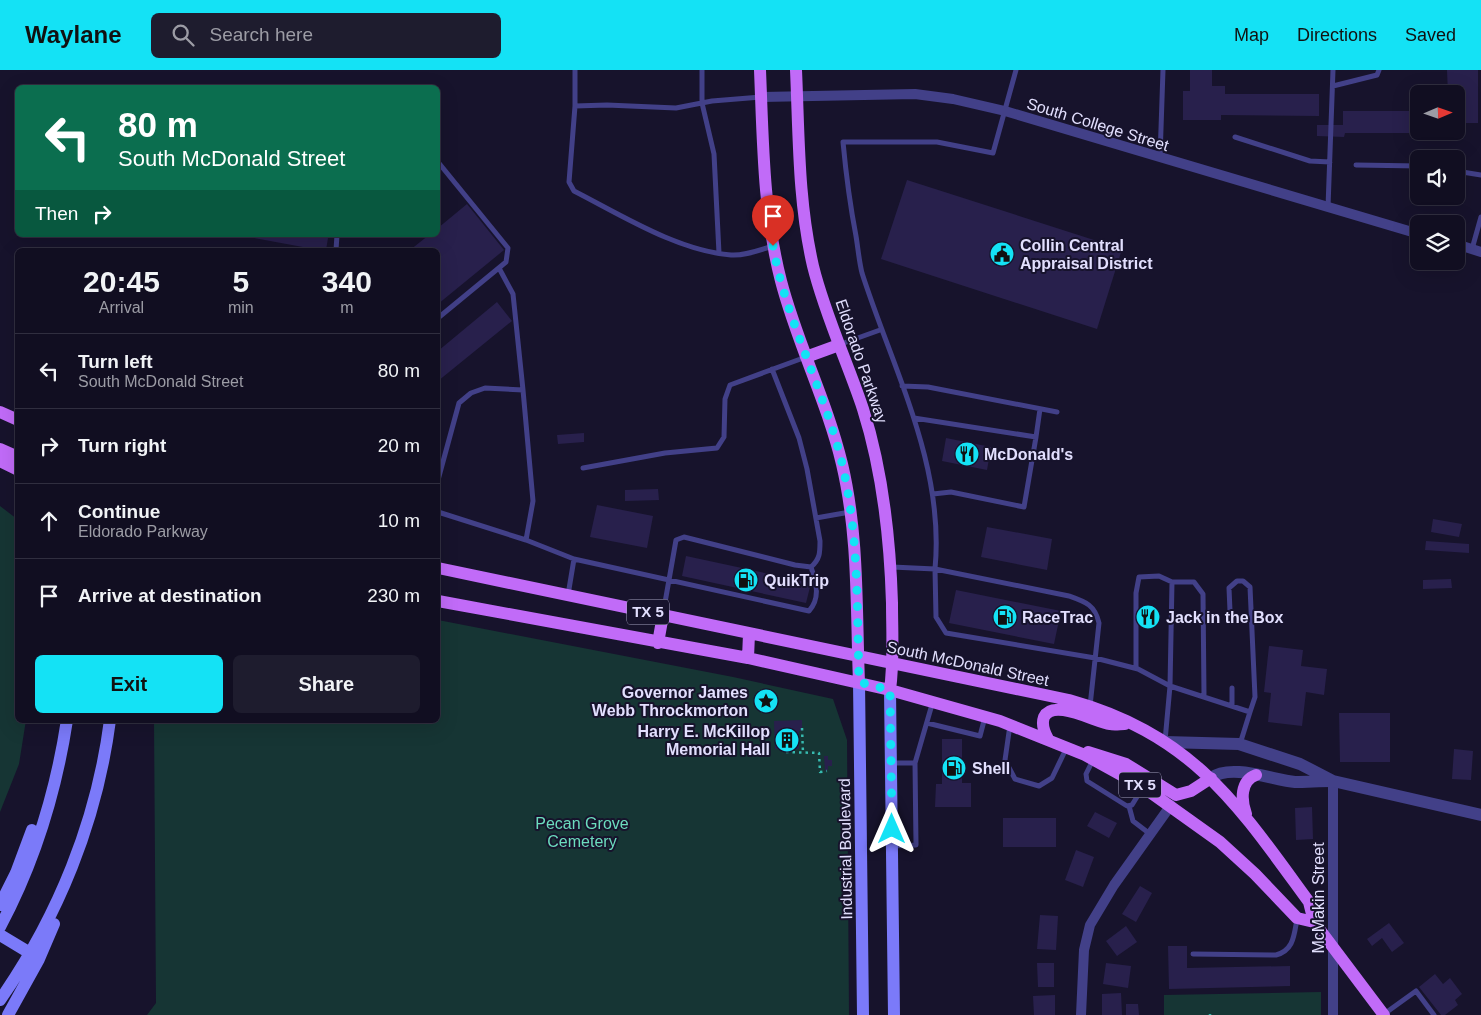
<!DOCTYPE html>
<html lang="en">
<head>
<meta charset="utf-8">
<style>
	:root { --surface:#110e21; --page:#1e1c2e; --text:#f1f3f6; --muted:#9c9ca5; --line:#302e3f; --accent:#14e2f5 }
	body { margin:0; font-family:Arial,sans-serif; background:var(--page); color:var(--text); height:100vh; display:flex; flex-direction:column; font-size:19px; white-space:nowrap }
	* { box-sizing:border-box; margin:0 }
	p { font-size:16px; color:var(--muted) }
	.icon { flex:none; width:28px; height:28px; fill:none; stroke:currentColor; stroke-width:2; stroke-linecap:round; stroke-linejoin:round }
	.map { position:relative; flex:1; overflow:hidden }
	.drawer { position:absolute; left:15px; top:178px; width:425px; height:475px; display:flex; flex-direction:column; background:var(--surface); border-radius:8px; box-shadow:0 5px 20px #0002,0 0 0 1px var(--line) }
	.drawer>* { flex:none }
	.banner { position:absolute; left:15px; top:15px; width:425px; height:152px; border-radius:8px; box-shadow:0 5px 20px #0002,0 0 0 1px var(--line); background:#0b6e4f; color:#fff; overflow:hidden }
	.needle { width:32px; rotate:88deg }
	.tools { position:absolute; left:1410px; top:15px; display:grid; gap:10px }
	.tools a { display:grid; place-items:center; width:55px; height:55px; border-radius:8px; background:var(--surface); box-shadow:0 5px 20px #0002,0 0 0 1px var(--line); font-size:25px }
	.pin { position:absolute; display:grid; place-items:center; width:42px; height:42px; color:#fff; margin:-51px -21px; border-radius:50% 50% 50% 0; rotate:-45deg; box-shadow:0 0 5px #0007 }
	.pin .icon { rotate:45deg }
	.me { position:absolute; width:55px; margin:-28px; rotate:0deg; stroke-linejoin:round; filter:drop-shadow(0 0 4px #0008) }
	.turn { display:flex; align-items:center; gap:18px; height:105px; padding:0 20px; font-size:22px }
	.turn .icon { width:65px; height:65px; stroke-width:2.5 }
	.turn b { display:block; font-size:35px; line-height:42px }
	.then { display:flex; align-items:center; height:48px; padding:0 20px; background:#0003; gap:10px; font-size:19px }
	.eta { display:flex; justify-content:space-evenly; align-items:center; height:85px; text-align:center }
	.eta b { font-size:30px; font-weight:700; line-height:35px }
	.cta { display:flex; gap:10px; margin-top:auto; padding:10px 20px }
	.cta a { flex:1; height:58px; border-radius:8px; background:var(--accent); color:#111; font-size:20px; font-weight:700; line-height:58px; text-align:center }
	.cta a+a { background:var(--page); color:var(--text) }
	ul { padding:0; list-style:none }
	li { display:flex; align-items:center; gap:15px; height:75px; padding:0 20px; border-top:1px solid var(--line) }
	li div { flex:1 }
	li b { display:block; font-size:19px }
	li em { font-style:normal }
	header { display:flex; align-items:center; gap:30px; box-sizing:border-box; height:70px; padding:0 25px; background:var(--accent); color:#111 }
	header strong { font-size:24px }
	nav { display:flex; gap:28px; margin-inline-start:auto; font-size:18px }
	.search { width:350px; height:45px; background:var(--page); display:flex; align-items:center; gap:12px; box-sizing:border-box; padding:0 18px; border-radius:8px; color:var(--muted); font-size:19px }
	.map>svg:first-child { display:block }
</style>
</head>
<body>
<header>
<strong>Waylane</strong>
<div class="search"><svg class="icon" aria-label="search" viewBox="0 0 24 24"><circle cx="10" cy="10" r="6"/><path d="M15 15l6 6"/></svg>Search here</div>
<nav><a>Map</a><a>Directions</a><a>Saved</a></nav>
</header>
<div class="map">
<svg width="1481" height="945" viewBox="0 0 1481 945">
	<rect width="100%" height="100%" fill="#17132c"/>
	<!-- green -->
	<path fill="#163534" d="M 0,436 L 17,449 L 18,650 L 26,650 L 19,694 L 0,742 Z
		M 438,550 L 733,607 L 833,629 L 847,670 L 849,945 L 147,945 L 156,933 L 154,650 L 438,650 Z
		M 1321,922 L 1321,945 L 1164,945 L 1164,925 Z"/>
	<!-- building -->
	<path fill="#28204c" d="M 1190,0 L 1212,0 L 1212,16 L 1225,16 L 1225,24 L 1319,24 L 1319,46 L 1221,45 L 1221,50 L 1183,50 L 1183,21 L 1190,21 Z
		M 1447,0 L 1478,0 L 1478,53 L 1456,53 L 1456,24 L 1448,24 Z
		M 1343,41 L 1419,41 L 1419,63 L 1345,63 L 1344,67 L 1317,66 L 1317,55 L 1343,55 Z
		M 907,110 L 1122,179 L 1097,259 L 881,189 Z
		M 467,134 L 504,180 L 438,234 L 438,180 L 410,180 L 429,165 L 438,165 L 438,158 Z
		M 250,165 L 315,165 L 328,168 L 326,180 L 319,180 L 249,167 Z
		M 497,232 L 512,251 L 438,311 L 438,281 Z
		M 584,363 L 584,372 L 558,374 L 557,365 Z
		M 946,368 L 991,377 L 987,400 L 942,391 Z
		M 658,419 L 659,430 L 625,431 L 625,420 Z
		M 597,435 L 653,446 L 647,478 L 590,467 Z
		M 1433,449 L 1462,454 L 1459,467 L 1431,462 Z
		M 987,457 L 1052,469 L 1047,500 L 981,487 Z
		M 1426,471 L 1469,474 L 1469,483 L 1425,480 Z
		M 686,486 L 811,513 L 806,533 L 682,506 Z
		M 1451,509 L 1452,518 L 1423,519 L 1423,510 Z
		M 956,520 L 1061,541 L 1054,574 L 949,553 Z
		M 1269,576 L 1303,580 L 1301,596 L 1327,599 L 1324,625 L 1306,622 L 1302,656 L 1268,652 L 1271,623 L 1264,622 Z
		M 1339,643 L 1390,643 L 1390,692 L 1340,692 Z
		M 802,650 L 802,661 L 799,661 L 799,679 L 790,679 L 790,682 L 783,682 L 783,679 L 775,679 L 774,651 Z
		M 942,669 L 962,669 L 962,713 L 971,713 L 971,737 L 935,737 L 936,714 L 942,714 Z
		M 1454,679 L 1473,681 L 1471,710 L 1452,709 Z
		M 824,686 L 828,686 L 828,690 L 832,690 L 832,696 L 828,696 L 828,700 L 825,701 Z
		M 1312,737 L 1313,769 L 1296,770 L 1295,738 Z
		M 1095,742 L 1117,753 L 1109,768 L 1087,756 Z
		M 1003,748 L 1056,748 L 1056,777 L 1003,777 Z
		M 1076,780 L 1094,787 L 1083,817 L 1065,810 Z
		M 1140,816 L 1152,823 L 1136,852 L 1122,844 Z
		M 1040,845 L 1058,846 L 1056,880 L 1037,879 Z
		M 1389,853 L 1404,873 L 1392,882 L 1382,868 L 1372,876 L 1367,869 Z
		M 1126,856 L 1137,872 L 1117,886 L 1106,871 Z
		M 1168,876 L 1187,876 L 1187,898 L 1290,896 L 1290,916 L 1169,919 Z
		M 1037,893 L 1054,893 L 1054,917 L 1038,917 Z
		M 1106,893 L 1131,896 L 1128,918 L 1103,914 Z
		M 1435,904 L 1443,914 L 1450,908 L 1462,924 L 1455,930 L 1458,935 L 1445,945 L 1441,945 L 1419,917 Z
		M 1121,923 L 1122,945 L 1102,945 L 1102,924 Z
		M 1055,925 L 1055,945 L 1034,945 L 1033,926 Z
		M 1126,934 L 1138,934 L 1139,945 L 1126,945 Z"/>
	<g fill="none" stroke-linecap="round" stroke-linejoin="round">
		<!-- path -->
		<path stroke="#37baaf" stroke-width="2.5" stroke-dasharray="2.5 4" stroke-linecap="butt" d="M 802,658 L 803,683
			M 786,682 L 819,683 L 820,702 L 827,701
			M 1210,944 L 1210,945"/>
		<!-- service -->
		<path stroke="#424088" stroke-width="5" d="M 702,0 L 702,33 L 714,84 L 719,183
			M 1016,0 L 993,83 L 937,72 L 843,72 C 846,104 850,135 856,166 C 858,178 859,191 862,203 C 893,300 945,395 935,499 L 1069,526 C 1086,532 1095,535 1099,553 L 1090,636
			M 1333,16 L 1377,5 L 1379,0
			M 761,27 L 712,31 L 676,38 L 607,35 L 575,36 L 569,112 L 574,121 C 621,145 678,181 731,185 C 745,186 759,180 773,176
			M 575,36 L 575,0
			M 1235,67 L 1310,91 L 1330,92
			M 1160,88 L 1163,0
			M 438,92 L 508,178 L 506,192 L 438,248
			M 1356,95 L 1419,96
			M 1456,101 L 1481,105
			M 1328,137 L 1333,0
			M 1472,179 L 1481,147
			M 336,180 L 337,165
			M 499,198 L 513,224 L 523,320 L 533,431 L 526,470
			M 841,274 L 880,260
			M 902,316 L 928,317 L 1057,342
			M 914,348 L 1036,367 L 1024,437 L 951,422 L 933,424
			M 1036,367 L 1040,339
			M 583,398 L 665,383 L 717,378 L 724,367 L 725,329 L 730,315 L 806,287
			M 438,410 L 459,333 L 471,323 L 485,318 L 523,320
			M 438,442 L 526,470 L 574,489
			M 816,448 L 850,442
			M 892,497 L 935,499 L 936,547 L 946,563 L 1095,588 L 1138,599 L 1170,616 L 1165,671
			M 568,525 L 574,489 L 809,541 C 821,528 816,512 811,497
			M 1230,541 L 1229,518 L 1237,511 L 1243,511 L 1250,517 L 1255,627 L 1250,642
			M 663,544 L 676,470 L 684,467 L 795,495 L 811,497 C 820,489 820,483 820,471 L 807,399 L 799,368 L 772,299
			M 1136,598 L 1136,523 L 1139,507 L 1159,506 L 1172,512
			M 1232,618 L 1232,635
			M 1204,625 L 1203,524 L 1194,512 L 1172,512 L 1170,616 L 1250,642 L 1240,674
			M 927,653 L 980,666 L 985,647
			M 1010,655 L 1005,690 L 1015,709 L 1039,716 L 1052,708 L 1066,679
			M 1093,690 L 1086,704 L 1087,711 L 1127,736 L 1132,735 L 1143,717
			M 891,693 L 915,693
			M 1129,736 L 1133,751 L 1150,764
			M 893,776 L 916,775 L 915,693 L 933,631
			M 1193,884 L 1276,885 C 1294,880 1294,865 1297,849
			M 1384,944 L 1416,921 L 1434,945"/>
		<!-- minor -->
		<path stroke="#424088" stroke-width="10" d="M 761,27 L 915,24 L 953,29 L 1005,41 L 1419,164
			M 1456,174 L 1481,182
			M 1081,945 L 1084,880 L 1090,855 L 1114,815 L 1171,735
			M 1333,945 L 1333,711"/>
		<!-- tertiary -->
		<path stroke="#424088" stroke-width="12" d="M 1165,672 L 1239,674 L 1300,694 L 1333,711 L 1481,745
			M 1211,708 C 1231,693 1273,710 1295,712 C 1307,712 1319,711 1331,711"/>
		<!-- secondary -->
		<path stroke="#7b7af9" stroke-width="12" d="M 859,612 L 863,945
			M 890,620 L 894,945
			M 0,835 L 16,803 L 32,760
			M 0,857 C 34,793 56,722 67,650
			M 0,865 L 30,883
			M 0,930 C 58,847 97,751 110,650
			M 8,945 L 39,889 L 54,854"/>
		<!-- primary -->
		<path stroke="#c16bf8" stroke-width="12" d="M 760,0 C 763,71 763,141 781,211 C 797,273 827,331 842,394 C 859,466 856,539 859,612
			M 796,0 C 799,66 798,131 813,196 C 825,245 847,291 863,339 C 883,402 890,467 892,533 C 892,562 894,591 890,620
			M 806,287 L 839,275
			M 0,342 L 18,350
			M 0,379 L 18,387
			M 0,391 L 18,400
			M 438,498 L 1069,630 C 1194,665 1238,735 1309,832 L 1314,852 L 1384,945
			M 438,531 L 748,588 L 890,620 L 1000,651 L 1085,685 L 1143,717 L 1220,772 L 1255,804 L 1297,848 L 1314,852
			M 658,573 L 663,545
			M 748,588 L 749,564
			M 1048,669 C 1044,662 1041,655 1044,647 C 1053,628 1095,652 1110,654 C 1114,655 1120,654 1125,654
			M 1088,682 L 1126,694 L 1176,725 L 1191,721 L 1211,708
			M 1246,744 C 1241,730 1240,711 1256,705"/>
	</g>
	<g fill="none" stroke-linecap="round" stroke-linejoin="round">
		<!-- route -->
		<path stroke="#14e2f5" stroke-width="9" stroke-dasharray="0 16.2" d="M 773,176 C 786,251 824,319 842,393 C 859,465 857,539 859,612 L 890,620 L 892,759"/>
	</g>
	<!-- icons -->
	<defs>
		<symbol id="civic-disc" viewBox="-11 -11 22 22"><circle r="9.5" fill="#14e2f5" stroke="#17132c"/><path d="M-.6-6.5H3V-4.5H.6V-3L4-1V1h2V6H-6V1h2V-1L-.6-3ZM-1.2 2.5V6h2.4V2.5Z" fill="#111"/></symbol>
		<symbol id="restaurant-disc" viewBox="-11 -11 22 22"><circle r="9.5" fill="#14e2f5" stroke="#17132c"/><path d="M-5-6h1v4h1v-4h1v4h1v-4h1v5L-1.5 .5V6h-2V.5L-5-1ZM5-6V6H3V1.5H1.5Q1.5-4 5-6Z" fill="#111"/></symbol>
		<symbol id="fuel-disc" viewBox="-11 -11 22 22"><circle r="9.5" fill="#14e2f5" stroke="#17132c"/><path d="M-5.5-6h7V0h2V4h1.3V-2.5L3-4.5l.8-.8L6-3V5H2.5V1h-1V6h-7ZM-4.2-4.7v3.2H.2V-4.7Z" fill="#111"/></symbol>
		<symbol id="sight-disc" viewBox="-11 -11 22 22"><circle r="9.5" fill="#14e2f5" stroke="#17132c"/><path d="M0-6L1.8-2.2L6-1.7L2.9 1.2L3.7 5.4L0 3.3L-3.7 5.4L-2.9 1.2L-6-1.7L-1.8-2.2Z" fill="#111"/></symbol>
		<symbol id="building-disc" viewBox="-11 -11 22 22"><circle r="9.5" fill="#14e2f5" stroke="#17132c"/><path d="M-4-6H4V6H1V3H-1V6H-4ZM-2.5-4.3h1.7v1.8h-1.7ZM.8-4.3h1.7v1.8H.8ZM-2.5-1h1.7V.8h-1.7ZM.8-1h1.7V.8H.8Z" fill="#111"/></symbol>
	</defs>
	<g fill-rule="evenodd">
		<use href="#civic-disc" x="988" y="170" width="28" height="28"/>
		<use href="#restaurant-disc" x="953" y="370" width="28" height="28"/>
		<use href="#fuel-disc" x="732" y="496" width="28" height="28"/>
		<use href="#fuel-disc" x="991" y="533" width="28" height="28"/>
		<use href="#restaurant-disc" x="1134" y="533" width="28" height="28"/>
		<use href="#sight-disc" x="752" y="617" width="28" height="28"/>
		<use href="#building-disc" x="773" y="656" width="28" height="28"/>
		<use href="#fuel-disc" x="940" y="684" width="28" height="28"/>
	</g>
	<g text-anchor="middle" stroke-width="4" stroke-linejoin="round" paint-order="stroke">
		<!-- shield labels -->
		<g fill="#17132c" stroke="#a5a2bf" stroke-width="1">
			<rect x="627" y="529.5" width="42" height="25" rx="4"/>
			<rect x="1119" y="702.5" width="42" height="25" rx="4"/>
		</g>
		<g font-size="15" font-weight="bold" fill="#e2dffe">
			<text x="648" y="547">TX 5</text>
			<text x="1140" y="720">TX 5</text>
		</g>
		<!-- street labels -->
		<g font-size="16" fill="#e2dffe" stroke="#17132c">
			<text transform="translate(1098 54) rotate(17)" y="6">South College Street</text>
			<text transform="translate(862 291) rotate(71)" y="6">Eldorado Parkway</text>
			<text transform="translate(968 593) rotate(12)" y="6">South McDonald Street</text>
			<text transform="translate(845 779) rotate(-91)" y="6">Industrial Boulevard</text>
			<text transform="translate(1318 828) rotate(-90)" y="6">McMakin Street</text>
		</g>
		<!-- poi labels -->
		<g font-size="16" font-weight="bold" fill="#e2dffe" stroke="#17132c" text-anchor="start">
			<text x="1020" y="181">Collin Central<tspan x="1020" dy="18">Appraisal District</tspan></text>
			<text x="984" y="390">McDonald's</text>
			<text x="764" y="516">QuikTrip</text>
			<text x="1022" y="553">RaceTrac</text>
			<text x="1166" y="553">Jack in the Box</text>
			<text x="748" y="628" text-anchor="end">Governor James<tspan x="748" dy="18">Webb Throckmorton</tspan></text>
			<text x="770" y="667" text-anchor="end">Harry E. McKillop<tspan x="770" dy="18">Memorial Hall</tspan></text>
			<text x="972" y="704">Shell</text>
		</g>
		<!-- park labels -->
		<g font-size="16" fill="#6cdcbe" stroke="#17132c">
			<text x="582" y="759">Pecan Grove<tspan x="582" dy="18">Cemetery</tspan></text>
		</g>
	</g>
</svg>
<div class="tools">
<a><svg class="needle" viewBox="-14 -14 28 28"><path d="M0-13l5 13h-10z" fill="#e53935"/><path d="M0 13l5-13h-10z" fill="#9c9ca5"/></svg></a>
<a><svg class="icon" aria-label="sound" viewBox="0 0 24 24"><path d="M4 9h4l5-4v14l-5-4H4zM17 9q2 3 0 6"/></svg></a>
<a><svg class="icon" aria-label="layers" viewBox="0 0 24 24"><path d="M12 4l9 5-9 5-9-5zM3 14l9 5 9-5"/></svg></a>
</div>
<div class="pin" style="left:773px;top:176px;background:#d93025"><svg class="icon" aria-label="arrive" viewBox="0 0 24 24"><path d="M6 21V4h12l-3 4 3 4H6"/></svg></div>
<svg class="me" style="left:892px;top:759px" viewBox="-20 -20 40 40"><path d="M0-17L14 15 0 8-14 15z" fill="#14e2f5" stroke="#fff" stroke-width="4"/></svg>
<div class="banner">
<div class="turn"><svg class="icon" aria-label="left" viewBox="0 0 24 24"><path d="M17 20v-9H6M10 6l-5 5 5 5"/></svg><div><b>80 m</b>South McDonald Street</div></div>
<div class="then">Then<svg class="icon" aria-label="right" viewBox="0 0 24 24"><path d="M7 20v-9h11M14 6l5 5-5 5"/></svg></div>
</div>
<section class="drawer">
<div class="eta">
<div><b>20:45</b><p>Arrival</p></div>
<div><b>5</b><p>min</p></div>
<div><b>340</b><p>m</p></div>
</div>
<ul>
<li><svg class="icon" aria-label="left" viewBox="0 0 24 24"><path d="M17 20v-9H6M10 6l-5 5 5 5"/></svg><div><b>Turn left</b><p>South McDonald Street</p></div><em>80 m</em></li>
<li><svg class="icon" aria-label="right" viewBox="0 0 24 24"><path d="M7 20v-9h11M14 6l5 5-5 5"/></svg><div><b>Turn right</b></div><em>20 m</em></li>
<li><svg class="icon" aria-label="ahead" viewBox="0 0 24 24"><path d="M12 20V5M6 11l6-6 6 6"/></svg><div><b>Continue</b><p>Eldorado Parkway</p></div><em>10 m</em></li>
<li><svg class="icon" aria-label="arrive" viewBox="0 0 24 24"><path d="M6 21V4h12l-3 4 3 4H6"/></svg><div><b>Arrive at destination</b></div><em>230 m</em></li>
</ul>
<div class="cta"><a>Exit</a><a>Share</a></div>
</section>
</div>
</body>
</html>
